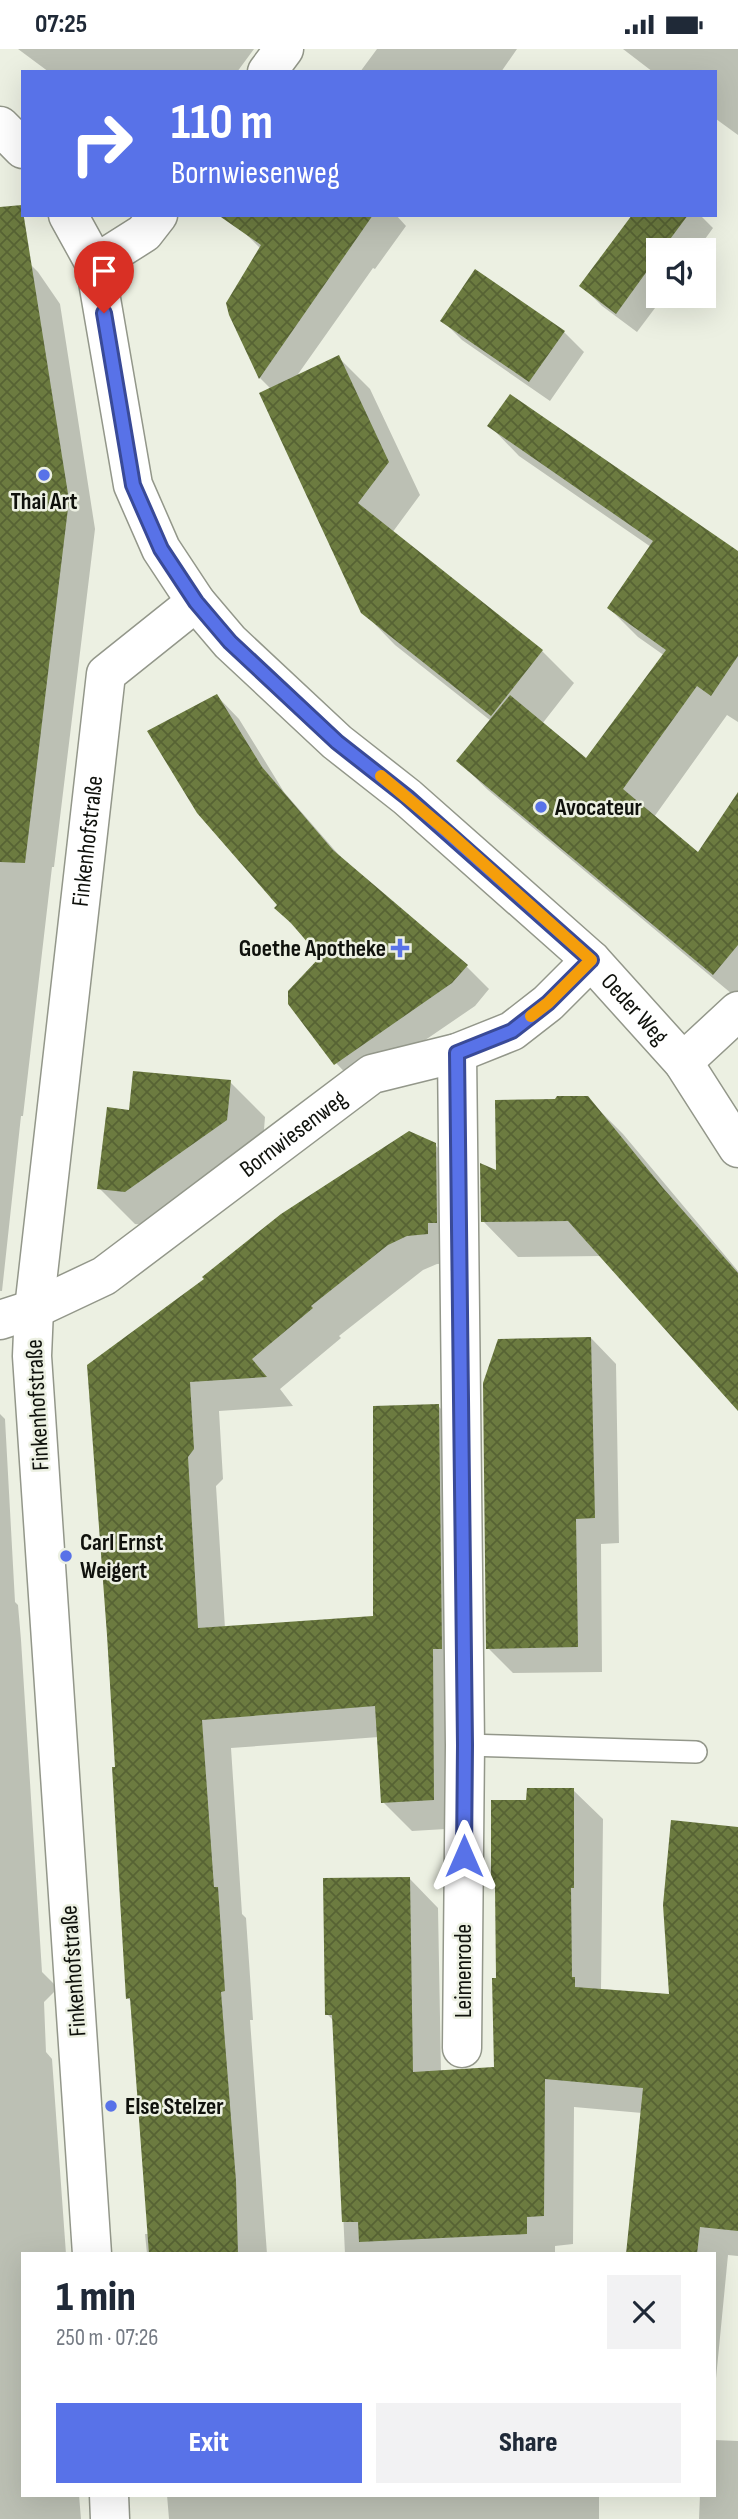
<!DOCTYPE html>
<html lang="en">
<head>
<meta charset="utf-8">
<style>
	:root { --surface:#fff; --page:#f2f2f3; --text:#1f2937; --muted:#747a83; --accent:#5872e8 }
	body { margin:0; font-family:"Sofia Sans Condensed",sans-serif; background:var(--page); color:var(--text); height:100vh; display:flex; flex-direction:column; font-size:26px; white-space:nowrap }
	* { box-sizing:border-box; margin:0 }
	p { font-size:23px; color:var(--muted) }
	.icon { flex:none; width:38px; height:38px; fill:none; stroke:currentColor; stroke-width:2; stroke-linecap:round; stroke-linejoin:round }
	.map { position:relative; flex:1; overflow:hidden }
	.drawer { position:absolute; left:21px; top:2203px; width:695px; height:245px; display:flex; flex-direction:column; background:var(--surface); border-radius:0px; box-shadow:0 7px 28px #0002 }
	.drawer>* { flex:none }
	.guide { position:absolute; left:21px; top:21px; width:696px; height:147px; border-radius:0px; box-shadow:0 7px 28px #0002; background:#5872e8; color:#fff; overflow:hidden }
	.tools { position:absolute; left:646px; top:189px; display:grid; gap:14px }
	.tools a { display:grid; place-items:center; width:70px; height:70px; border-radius:0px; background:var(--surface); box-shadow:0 7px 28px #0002; font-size:35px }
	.pin { position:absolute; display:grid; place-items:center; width:60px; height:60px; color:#fff; margin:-72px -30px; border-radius:50% 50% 50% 0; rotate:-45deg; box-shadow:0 0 7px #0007 }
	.pin .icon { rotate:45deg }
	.me { position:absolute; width:77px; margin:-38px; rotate:0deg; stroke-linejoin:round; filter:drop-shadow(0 0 5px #0008) }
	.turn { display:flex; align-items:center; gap:24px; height:147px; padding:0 35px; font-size:32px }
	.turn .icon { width:91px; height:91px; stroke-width:2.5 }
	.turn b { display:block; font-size:49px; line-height:60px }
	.round { display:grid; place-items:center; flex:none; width:74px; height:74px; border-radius:0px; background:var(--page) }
	.summary { display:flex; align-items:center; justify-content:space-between; height:119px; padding:0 35px }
	h1 { font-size:42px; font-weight:800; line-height:52px }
	.button { display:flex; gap:14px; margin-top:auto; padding:14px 35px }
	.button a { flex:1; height:80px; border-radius:0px; background:var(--accent); color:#fff; font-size:28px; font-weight:800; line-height:80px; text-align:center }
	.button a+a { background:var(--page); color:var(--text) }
	.status { display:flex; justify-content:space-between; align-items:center; height:49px; padding:0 35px; background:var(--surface); direction:ltr }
	.status svg { height:19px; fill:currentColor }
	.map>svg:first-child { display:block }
</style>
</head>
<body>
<div class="status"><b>07:25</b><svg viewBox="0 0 49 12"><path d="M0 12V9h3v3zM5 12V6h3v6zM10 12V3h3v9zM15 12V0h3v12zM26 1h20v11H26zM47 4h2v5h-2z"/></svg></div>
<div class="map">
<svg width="738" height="2470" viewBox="0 0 738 2470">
	<defs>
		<pattern id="building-cross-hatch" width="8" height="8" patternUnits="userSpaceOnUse" patternTransform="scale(1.75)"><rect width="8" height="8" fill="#6c7b40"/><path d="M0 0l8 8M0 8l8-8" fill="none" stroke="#576334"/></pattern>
	</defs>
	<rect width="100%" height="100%" fill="#ecf0e2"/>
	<!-- shadow -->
	<path fill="#0003" d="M 18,0 L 254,0 L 237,23 L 49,23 Z
		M 377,0 L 517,0 L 501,23 L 360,23 Z
		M 623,0 L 738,0 L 738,86 L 716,70 L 716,23 L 653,23 Z
		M 251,166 L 396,166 L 406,177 L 375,220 L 373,219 L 296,328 L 338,308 L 370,340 L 420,446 L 392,484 L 542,602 L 574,634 L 542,675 L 586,712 L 665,607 L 638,588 L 609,559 L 651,498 L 519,407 L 490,377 L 738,504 L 738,673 L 727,666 L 654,768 L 698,805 L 738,747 L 738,950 L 488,741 L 458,712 L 491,672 L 395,596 L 363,563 L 271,340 L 260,329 L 228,254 L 261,200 L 242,181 Z
		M 634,166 L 700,166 L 713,179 L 697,201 L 658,201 L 658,247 L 664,247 L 637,283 L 602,257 L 582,237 Z
		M 0,193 L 10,195 L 38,223 L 60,255 L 95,480 L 54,818 L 52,818 L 23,1067 L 21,1067 L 2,1242 L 0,1242 Z
		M 442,271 L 564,283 L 584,303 L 550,352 L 462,291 Z
		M 217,647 L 239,670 L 284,743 L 345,813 L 467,918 L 489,940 L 475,957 L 358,1037 L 336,1014 L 323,908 L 276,859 L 279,856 Z
		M 230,1033 L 265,1068 L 262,1106 L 161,1178 L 135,1175 L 99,1139 L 131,1063 Z
		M 587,1049 L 623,1085 L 738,1222 L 738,1360 L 601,1207 L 518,1208 L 483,1172 L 498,1124 Z
		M 435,1096 L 465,1125 L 457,1214 L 437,1215 L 423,1221 L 339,1287 L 341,1289 L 280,1340 L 293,1357 L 219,1362 L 223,1430 L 216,1437 L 225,1579 L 375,1568 L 438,1357 L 468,1386 L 463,1779 L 412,1782 L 383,1753 L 379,1688 L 231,1699 L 242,1865 L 246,1869 L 253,1971 L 250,1971 L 267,2205 L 147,2205 L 145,2185 L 149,2185 L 132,1953 L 128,1949 L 117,1720 L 89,1317 Z
		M 591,1289 L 616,1315 L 619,1494 L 601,1495 L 602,1623 L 513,1624 L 488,1599 Z
		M 0,1365 L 5,1370 L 15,1553 L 18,1556 L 21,1591 L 42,1923 L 58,1939 L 44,1953 L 46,2003 L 52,2010 L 66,2205 L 23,2205 L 23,2446 L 79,2446 L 81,2470 L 0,2470 Z
		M 573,1741 L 603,1770 L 601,1941 L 671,1947 L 738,1780 L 738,2207 L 728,2206 L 714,2350 L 714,2205 L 628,2205 L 642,2064 L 574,2058 L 573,2195 L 555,2197 L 555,2205 L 345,2205 L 334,1972 L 327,1965 L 409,1829 L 438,1859 L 441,2023 L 496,2020 L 496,1841 L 493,1837 L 528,1753 Z
		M 714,2391 L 738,2392 L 738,2470 L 699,2470 L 700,2446 L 714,2446 Z
		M 167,2446 L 599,2446 L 599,2470 L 169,2470 Z"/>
	<!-- building -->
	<path fill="url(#building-cross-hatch)" d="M 22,156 L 69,451 L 25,814 L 0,813 L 0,158 Z
		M 218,166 L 373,166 L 259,330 L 229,266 L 226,254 L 261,196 Z
		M 632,166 L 688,166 L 662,201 L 658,201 L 658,207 L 616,265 L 579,237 Z
		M 475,220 L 565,282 L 529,333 L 440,272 Z
		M 339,306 L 389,413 L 358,454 L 543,601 L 491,667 L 361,564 L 259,344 Z
		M 510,345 L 738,502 L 738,607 L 711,647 L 697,637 L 623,740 L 698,803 L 738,743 L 738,896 L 713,926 L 456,712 L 510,646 L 586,709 L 666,601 L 607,559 L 653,492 L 487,377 Z
		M 217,645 L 262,718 L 333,801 L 468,916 L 452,934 L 334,1016 L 288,955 L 288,942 L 320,908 L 291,874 L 274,859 L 277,856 L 197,764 L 147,682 Z
		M 133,1022 L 231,1031 L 227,1071 L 125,1143 L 97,1140 L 107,1058 L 129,1061 Z
		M 557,1047 L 588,1047 L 663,1139 L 738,1224 L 738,1362 L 568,1172 L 481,1173 L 480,1114 L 496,1121 L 495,1051 L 555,1050 Z
		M 409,1082 L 436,1094 L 437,1174 L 428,1174 L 428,1185 L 407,1187 L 388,1196 L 311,1257 L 313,1259 L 252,1310 L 267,1328 L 190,1333 L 194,1400 L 188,1408 L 198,1579 L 373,1567 L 373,1357 L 439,1355 L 442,1600 L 433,1600 L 434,1751 L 381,1754 L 375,1657 L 202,1671 L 214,1838 L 218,1838 L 225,1942 L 221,1943 L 236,2132 L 238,2205 L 149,2205 L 130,1949 L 126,1950 L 112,1718 L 115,1718 L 107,1586 L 87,1316 L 204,1230 L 202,1228 L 281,1165 Z
		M 591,1288 L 595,1469 L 576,1470 L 578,1598 L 486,1600 L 483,1334 L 498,1290 Z
		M 527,1739 L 574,1739 L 574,1839 L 571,1839 L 572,1928 L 575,1928 L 575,1938 L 669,1945 L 663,1856 L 671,1771 L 738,1778 L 738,2182 L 700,2178 L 697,2205 L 626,2205 L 643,2039 L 545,2030 L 544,2167 L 527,2168 L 527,2185 L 359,2193 L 358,2173 L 342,2173 L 332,1966 L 325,1966 L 323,1829 L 410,1828 L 413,2023 L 494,2018 L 492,1929 L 496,1929 L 495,1838 L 491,1838 L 491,1751 L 526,1751 Z"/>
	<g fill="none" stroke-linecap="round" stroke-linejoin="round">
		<defs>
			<path id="lane" d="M 465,1696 L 696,1703"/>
			<g id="street">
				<path d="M 267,23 L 284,0"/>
				<path d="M 0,77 L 23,100"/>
				<path id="s1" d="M 68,166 L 95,215 L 133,436 L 161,500 L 196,553 L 230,593 L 337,693 L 407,748 L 591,911 L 683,1013 L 738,1099"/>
				<path d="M 95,215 L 144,184 L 158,166"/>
				<path d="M 457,1004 L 465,1696 L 462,1999"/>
				<path d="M 683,1013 L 738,962"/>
				<path id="s2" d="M 0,1271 L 34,1260 L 104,1227 L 372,1025 L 457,1004 L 512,982 L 548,954 L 591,911"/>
				<path id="s3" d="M 92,2205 L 32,1307 L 34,1260 L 106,625 L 196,553"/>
				<path d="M 109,2446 L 110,2470"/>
			</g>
		</defs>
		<!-- lane casing -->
		<use href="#lane" stroke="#93978a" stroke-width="24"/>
		<!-- street casing -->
		<use href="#street" stroke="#93978a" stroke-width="41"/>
		<!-- lane -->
		<use href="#lane" stroke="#fff" stroke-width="21"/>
		<!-- street -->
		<use href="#street" stroke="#fff" stroke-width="38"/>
	</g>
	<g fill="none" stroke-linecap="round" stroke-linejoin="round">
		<defs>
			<path id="route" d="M 104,264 L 133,436 L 161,500 L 196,553 L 230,593 L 337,693 L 407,748 L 591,911 L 548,954 L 512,982 L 457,1004 L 465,1696 L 464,1807"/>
		</defs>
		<!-- route casing -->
		<use href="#route" stroke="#394a97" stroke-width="18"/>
		<!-- route -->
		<use href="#route" stroke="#5872e8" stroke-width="12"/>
		<!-- slow -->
		<path stroke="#f59e0b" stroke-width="12" d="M 381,727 L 448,783 L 591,911 L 548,954 L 531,967"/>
	</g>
	<!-- markers -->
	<g fill="#5872e8" stroke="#ecf0e2" stroke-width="2.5">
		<circle cx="44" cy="426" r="7"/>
		<circle cx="541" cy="758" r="7"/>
		<path d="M396.5 888.5h7v7h7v7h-7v7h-7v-7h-7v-7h7z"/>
		<circle cx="66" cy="1507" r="7"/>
		<circle cx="111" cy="2057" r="7"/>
	</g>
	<g text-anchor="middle" stroke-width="5" stroke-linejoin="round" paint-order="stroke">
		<!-- poi labels -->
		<g font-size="24" font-weight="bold" fill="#0f110c" stroke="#ecf0e2" text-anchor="start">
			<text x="44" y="460" text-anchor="middle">Thai Art</text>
			<text x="555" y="766">Avocateur</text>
			<text x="386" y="907" text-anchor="end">Goethe Apotheke</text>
			<text x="80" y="1501">Carl Ernst<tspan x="80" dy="28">Weigert</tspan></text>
			<text x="125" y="2065">Else Stelzer</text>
		</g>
		<!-- street labels -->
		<g font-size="24" fill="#0f110c" stroke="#ecf0e2">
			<text dy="8" stroke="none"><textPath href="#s3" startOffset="1418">Finkenhofstraße</textPath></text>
			<text dy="8" stroke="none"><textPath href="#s1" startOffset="1013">Oeder Weg</textPath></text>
			<text dy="8" stroke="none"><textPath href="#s2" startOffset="350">Bornwiesenweg</textPath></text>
			<text transform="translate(37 1356) rotate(-93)" y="8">Finkenhofstraße</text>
			<text transform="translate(73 1922) rotate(-94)" y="8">Finkenhofstraße</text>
			<text transform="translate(463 1922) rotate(-90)" y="8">Leimenrode</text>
		</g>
	</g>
</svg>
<div class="tools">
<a><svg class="icon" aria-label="sound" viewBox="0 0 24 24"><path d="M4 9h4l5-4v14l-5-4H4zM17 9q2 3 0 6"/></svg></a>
</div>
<div class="pin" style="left:104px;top:264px;background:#d93025"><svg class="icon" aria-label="arrive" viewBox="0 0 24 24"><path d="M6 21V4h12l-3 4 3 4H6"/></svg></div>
<svg class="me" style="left:464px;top:1807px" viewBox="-20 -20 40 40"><path d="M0-17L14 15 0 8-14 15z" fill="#5872e8" stroke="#fff" stroke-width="4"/></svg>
<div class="guide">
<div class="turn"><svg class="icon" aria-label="right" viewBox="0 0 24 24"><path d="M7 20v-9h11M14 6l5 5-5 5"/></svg><div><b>110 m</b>Bornwiesenweg</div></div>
</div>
<section class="drawer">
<div class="summary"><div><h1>1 min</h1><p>250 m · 07:26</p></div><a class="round"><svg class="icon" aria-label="close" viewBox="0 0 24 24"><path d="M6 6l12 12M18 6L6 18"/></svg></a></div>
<div class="button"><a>Exit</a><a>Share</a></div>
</section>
</div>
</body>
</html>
